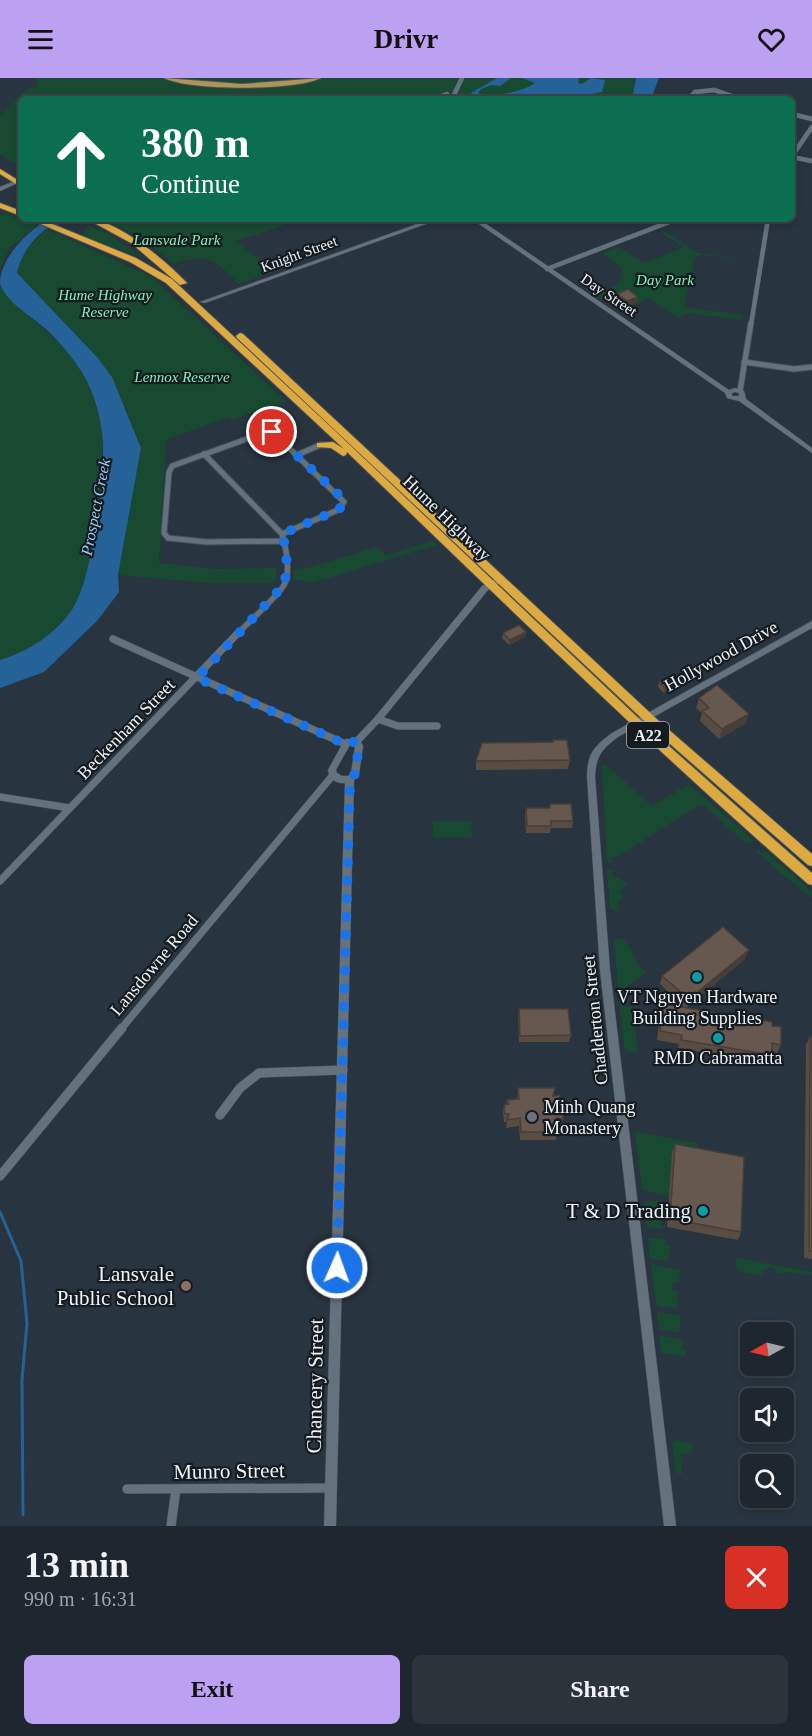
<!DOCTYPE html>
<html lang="en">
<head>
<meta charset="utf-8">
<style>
	:root { --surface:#1e272f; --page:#2b333b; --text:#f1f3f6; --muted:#a1a5aa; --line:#3c444b; --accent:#bca0f2 }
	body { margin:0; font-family:Georgia,serif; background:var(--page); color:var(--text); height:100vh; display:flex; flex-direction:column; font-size:22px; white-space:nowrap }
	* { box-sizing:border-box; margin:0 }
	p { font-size:20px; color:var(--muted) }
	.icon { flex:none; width:33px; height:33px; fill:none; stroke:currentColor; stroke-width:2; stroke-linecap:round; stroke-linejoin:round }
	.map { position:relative; height:1448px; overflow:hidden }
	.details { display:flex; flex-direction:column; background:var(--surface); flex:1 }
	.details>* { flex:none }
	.hud { position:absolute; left:18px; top:18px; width:777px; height:126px; border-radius:9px; box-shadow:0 3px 9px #0003,0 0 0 2px var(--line); background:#0b6e4f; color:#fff; overflow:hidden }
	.needle { width:39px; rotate:262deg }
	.buttons { position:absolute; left:740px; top:1244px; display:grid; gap:12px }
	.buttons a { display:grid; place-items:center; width:54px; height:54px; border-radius:9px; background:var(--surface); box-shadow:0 3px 9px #0003,0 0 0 2px var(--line); font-size:30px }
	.pin { position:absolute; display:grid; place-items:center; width:51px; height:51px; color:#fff; margin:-26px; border:3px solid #fff; border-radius:50%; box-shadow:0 2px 6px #0007 }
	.me { position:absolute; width:66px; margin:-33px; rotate:2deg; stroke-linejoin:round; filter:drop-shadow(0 0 4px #0008) }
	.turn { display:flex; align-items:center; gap:21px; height:126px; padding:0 24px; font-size:27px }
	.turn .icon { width:78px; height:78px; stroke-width:2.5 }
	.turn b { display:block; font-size:42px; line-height:51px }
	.round { display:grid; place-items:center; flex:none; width:63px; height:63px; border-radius:9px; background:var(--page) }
	.head { display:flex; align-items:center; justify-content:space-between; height:102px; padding:0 24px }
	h1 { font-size:36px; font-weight:600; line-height:45px }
	.primary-button { display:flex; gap:12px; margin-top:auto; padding:12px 24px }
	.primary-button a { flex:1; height:69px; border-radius:9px; background:var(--accent); color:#111; font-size:24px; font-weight:600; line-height:69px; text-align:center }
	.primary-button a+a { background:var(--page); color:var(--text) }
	header { display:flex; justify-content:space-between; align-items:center; height:78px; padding:0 24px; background:var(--accent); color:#111; font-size:27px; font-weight:600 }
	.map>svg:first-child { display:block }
</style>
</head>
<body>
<header><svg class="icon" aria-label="menu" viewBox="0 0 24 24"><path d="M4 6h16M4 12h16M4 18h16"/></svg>Drivr<svg class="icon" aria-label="heart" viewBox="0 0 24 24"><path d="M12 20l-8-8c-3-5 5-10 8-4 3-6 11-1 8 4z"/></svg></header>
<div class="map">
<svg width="812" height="1448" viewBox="0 0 812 1448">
	<rect width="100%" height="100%" fill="#28343f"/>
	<!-- green -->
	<path fill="#184a31" d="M 37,0 L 636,0 L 632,21 L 21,21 L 21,89 L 0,77 L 0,38 L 26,11 L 37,9 Z
		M 5,135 L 37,147 L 10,170 L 0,191 L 0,138 Z
		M 100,141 L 302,141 L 236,163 L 274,194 L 239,206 C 214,182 209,174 173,186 L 139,158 Z
		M 89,147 L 108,156 L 144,180 L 82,158 Z
		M 46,151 L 152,199 L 286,323 L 232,342 L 229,339 L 166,362 L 159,485 L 216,491 L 277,490 L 274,505 L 211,505 L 118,497 L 141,370 L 125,329 L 97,279 L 17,195 C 20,176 33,164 46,151 Z
		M 662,152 L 698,175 L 752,182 L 701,177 L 695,179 L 685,226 L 689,230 L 743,237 L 742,242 L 688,235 L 678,240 L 649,221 L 620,233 L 595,216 L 617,207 L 623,198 L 621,189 L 602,176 L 619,169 L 644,185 L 684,169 L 660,154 Z
		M 0,205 C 22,241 67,260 85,300 C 92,314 98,331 101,347 C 107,385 93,498 73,530 C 56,556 29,573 0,582 Z
		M 433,463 L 437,467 L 312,505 L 294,501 L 294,491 L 307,490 L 377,469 L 386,477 Z
		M 602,687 L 606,687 L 652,728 L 689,706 L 754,763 L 745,765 L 705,728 L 700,726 L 618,779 L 611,779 L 612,784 L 607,784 Z
		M 433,743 L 471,743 L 472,759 L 433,759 Z
		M 759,772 L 762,775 L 765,773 L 812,813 L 812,820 L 781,795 L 775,798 L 780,794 L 756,773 Z
		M 613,792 L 614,801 L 619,800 L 628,807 L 619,813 L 623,817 L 621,821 L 617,822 L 618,833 L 610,831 L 607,793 Z
		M 614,861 L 623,861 C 635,874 632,882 646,895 L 623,911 L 618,910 Z
		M 619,924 L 625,924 L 626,928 L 632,929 L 638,975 L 625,973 Z
		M 638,1054 L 697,1065 L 700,1079 L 669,1118 L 642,1112 L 635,1055 Z
		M 646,1123 L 663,1123 L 661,1147 L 665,1151 L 647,1149 L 644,1125 Z
		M 651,1160 L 666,1161 L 665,1167 L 670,1167 L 668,1183 L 650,1181 L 648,1161 Z
		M 735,1180 L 812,1194 L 812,1197 L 786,1194 L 778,1196 L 772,1188 L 762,1193 L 762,1198 L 738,1193 Z
		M 651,1186 L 680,1192 L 679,1204 L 673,1204 L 672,1212 L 678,1213 L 677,1230 L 659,1229 L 656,1226 Z
		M 659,1234 L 681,1238 L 679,1255 L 659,1251 L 657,1236 Z
		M 662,1258 L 683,1262 L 682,1271 L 686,1272 L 686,1278 L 661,1275 L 659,1259 Z
		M 678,1362 L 693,1366 L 691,1375 L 680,1376 L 682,1396 L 676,1395 L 672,1364 Z"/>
	<!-- water -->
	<path fill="#256297" d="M 497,0 L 511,0 L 500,8 L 492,7 L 481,11 L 478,15 C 490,21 525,13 535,5 L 522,0 L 579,0 L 578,5 L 582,6 L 591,0 L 605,2 L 602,14 L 577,19 L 575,21 L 473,21 L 471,15 Z
		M 636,0 L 659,0 L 651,21 L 632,21 Z
		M 49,141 L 74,141 C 65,144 54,147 46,151 C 32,161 20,179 17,195 L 97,279 L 112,299 L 141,370 L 118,497 L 119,514 L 97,543 L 44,594 L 0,610 L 0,582 C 29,573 56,556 73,530 C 91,502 103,411 103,375 C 104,350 96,318 83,296 C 75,283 63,268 52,257 C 37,241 8,227 0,206 C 0,179 29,152 49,141 Z"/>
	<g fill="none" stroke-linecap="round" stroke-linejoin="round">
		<!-- stream -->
		<path stroke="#256297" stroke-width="3" d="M 0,1134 L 21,1183 L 27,1245 L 22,1302 L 23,1437"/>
		<defs>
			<path id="street-far3" d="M 434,21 L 447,16
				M 452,21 L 462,0
				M 689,21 L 695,14 L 714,12 L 740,21
				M 792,36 L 812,41
				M 792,78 L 812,49
				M 792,79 L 812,83
				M 547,191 L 677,141
				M 751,247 L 768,141"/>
			<path id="street-far2" d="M 744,284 L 794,291 L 812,289
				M 740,313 L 751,245
				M 204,376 L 282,456 C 286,470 291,493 284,507 C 279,517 246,547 235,558
				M 297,377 L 320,367
				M 282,456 L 338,432 L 344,424 L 275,356 L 266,354 L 172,388 L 169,394 L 164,455 L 168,460 L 207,464 L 284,463"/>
			<path id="street-far1" d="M 113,561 L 345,666
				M 378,641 L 398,648 L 437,648
				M 0,719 L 70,730
				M 0,803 L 237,556
				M 121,951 L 333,697"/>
			<path id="street" d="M 220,1037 L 240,1010 L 259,995 L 343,992
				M 0,1098 L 122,950
				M 127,1411 L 332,1410
				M 171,1448 L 176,1411"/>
			<path id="secondary" d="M 15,103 L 20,104 L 0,113 L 0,109 Z
				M 431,141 L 440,141 L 205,225 L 200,224 Z
				M 472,141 L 479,141 L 729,312 L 735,310 L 744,313 L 746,321 L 812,370 L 812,375 L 739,323 L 727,320 L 725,315 ZM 735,314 L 739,315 L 739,318 L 732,318 L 732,315 Z
				M 501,498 L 504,499 L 505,501 L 504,503 L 488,512 L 381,643 L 361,664 L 363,668 L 359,696 L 354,702 L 336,1448 L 324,1448 L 345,705 C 336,706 329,701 328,692 L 345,661 L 354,661 L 375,639 L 482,508 ZM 350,667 L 355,669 L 351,695 L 348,698 L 342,698 L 337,695 L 336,692 Z
				M 812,543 L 812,550 L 618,659 C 601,672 596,678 595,699 L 610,892 L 676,1448 L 664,1448 L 600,892 L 587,699 C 587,676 594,668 612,655 Z"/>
			<path id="primary" d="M 164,0 L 242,6 L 321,0 C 295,13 190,13 164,0 Z"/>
			<path id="highway" d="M 0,91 L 21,104 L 21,109 L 0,96 Z
				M 0,125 L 21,133 L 21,138 L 0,130 Z
				M 29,141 L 40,141 L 136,180 L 172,201 L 333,351 L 652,653 L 812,795 L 812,807 L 808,806 C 649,667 499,520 347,374 L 346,377 L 343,378 L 331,370 L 317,369 L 317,365 L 333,364 L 344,371 L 166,205 L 130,184 Z
				M 87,141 C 117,141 167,184 187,205 L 180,207 L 131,165 Z
				M 240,255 L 243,256 L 661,645 L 812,776 L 812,788 L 808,787 L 653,651 L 237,260 L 236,258 Z"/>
		</defs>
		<!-- street-far3 casing -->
		<use href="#street-far3" stroke="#455058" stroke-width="5"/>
		<!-- street-far2 casing -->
		<use href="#street-far2" stroke="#455058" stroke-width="7"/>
		<!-- street-far1 casing -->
		<use href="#street-far1" stroke="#455058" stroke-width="8"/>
		<!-- street casing -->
		<use href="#street" stroke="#455058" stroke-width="10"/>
		<!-- secondary casing -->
		<use href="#secondary" stroke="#455058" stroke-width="1"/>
		<!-- primary casing -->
		<use href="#primary" stroke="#455058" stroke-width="2"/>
		<!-- highway casing -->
		<use href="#highway" stroke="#455058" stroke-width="2"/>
		<!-- street-far3 -->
		<use href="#street-far3" stroke="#64727e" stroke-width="4.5"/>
		<!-- street-far2 -->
		<use href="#street-far2" stroke="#64727e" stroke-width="5"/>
		<!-- street-far1 -->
		<use href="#street-far1" stroke="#64727e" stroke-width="7"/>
		<!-- street -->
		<use href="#street" stroke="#64727e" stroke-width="9"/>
		<!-- secondary -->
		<use href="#secondary" fill="#64727e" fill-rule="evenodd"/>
		<!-- primary -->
		<use href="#primary" fill="#ad9459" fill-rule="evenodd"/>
		<!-- highway -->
		<use href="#highway" fill="#ddaa41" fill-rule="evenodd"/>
	</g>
	<!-- wall -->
	<path fill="#584c43" d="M 617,216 L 638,224 L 626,228 L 616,221 Z
		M 526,554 L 525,559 L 509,567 L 502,560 L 503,555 Z
		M 659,604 L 678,607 L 664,615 L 658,609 Z
		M 699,620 L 746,645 L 719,661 L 700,643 L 702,635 L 696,630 Z
		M 553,662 L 570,682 L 568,691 L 476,692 L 476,683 L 553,664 Z
		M 550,726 L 573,743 L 572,750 L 551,750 L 550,755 L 526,755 L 525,737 L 526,730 L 549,730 Z
		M 745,881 L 686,930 L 772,948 L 781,967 L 777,975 L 772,974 L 772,977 L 768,986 L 678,970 L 679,966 L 657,962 L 660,934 L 662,926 L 685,930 L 660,906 L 662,898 Z
		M 519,931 L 571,957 L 569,964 L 519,964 L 518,938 Z
		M 810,958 L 812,959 L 812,1181 L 804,1180 L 806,967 Z
		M 518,1010 L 553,1018 L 559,1022 L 563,1041 L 560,1055 L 557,1054 L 556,1062 L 520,1062 L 519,1048 L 506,1050 L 507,1044 L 504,1044 L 503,1035 L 504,1027 L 506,1027 L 507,1022 L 517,1021 Z
		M 675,1066 L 741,1154 L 738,1162 L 667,1149 L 672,1074 Z"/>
	<!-- shaded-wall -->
	<path fill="#473e37" d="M 638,219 L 638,224 L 626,228 L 627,223 Z
		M 526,554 L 525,559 L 509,567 L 510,562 Z
		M 679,602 L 678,607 L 664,615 L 665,610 Z
		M 749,636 L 746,645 L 719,661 L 722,651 Z
		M 749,872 L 745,881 L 686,930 L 689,921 Z"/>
	<!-- building -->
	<path fill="#66584e" stroke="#473e37" stroke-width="1.5" d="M 628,211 L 638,219 L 627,223 L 617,216 Z
		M 519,547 L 526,554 L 510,562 L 503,555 Z
		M 672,597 L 679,602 L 665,610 L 659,604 Z
		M 717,607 L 749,636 L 722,651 L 702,633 L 709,630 L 699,620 Z
		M 553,662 L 567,662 L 570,682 L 476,683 L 482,665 L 553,664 Z
		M 550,726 L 571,726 L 573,743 L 551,743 L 551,748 L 527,748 L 526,730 L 550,730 Z
		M 723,849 L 749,872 L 689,921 L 662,898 Z
		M 662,926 L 772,944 L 772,948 L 781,949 L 781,967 L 772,965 L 772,977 L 681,962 L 682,957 L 660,953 Z
		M 519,931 L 568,931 L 571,957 L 520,958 Z
		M 810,958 L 812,959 L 812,1173 L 809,1173 Z
		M 518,1010 L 555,1010 L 553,1018 L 560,1017 L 558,1022 L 562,1022 L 563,1041 L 557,1040 L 562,1047 L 555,1045 L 557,1054 L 521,1054 L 520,1040 L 507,1042 L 509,1036 L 505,1036 L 504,1027 L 509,1026 L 507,1022 L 519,1021 Z
		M 675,1066 L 744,1079 L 741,1154 L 670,1141 Z"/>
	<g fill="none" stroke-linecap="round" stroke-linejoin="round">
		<!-- route -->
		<path stroke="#1a73e8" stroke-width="10" stroke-dasharray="0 18" d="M 272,354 L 340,418 L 344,426 L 338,432 L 282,456 C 287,473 288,489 284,507 L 197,600 L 345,666 L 352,663 L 359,668 L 355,696 L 350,701 L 337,1190"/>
	</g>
	<!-- markers -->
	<g fill="#0f9aa8" stroke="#161b20" stroke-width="2">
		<circle cx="697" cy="899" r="6"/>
		<circle cx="718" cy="960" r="6"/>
		<circle cx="703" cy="1133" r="6"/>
	</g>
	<circle fill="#6b7280" stroke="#161b20" stroke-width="2" cx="532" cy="1039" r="6"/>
	<circle fill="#8d6e63" stroke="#161b20" stroke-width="2" cx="186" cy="1208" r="6"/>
	<g text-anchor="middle" stroke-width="4.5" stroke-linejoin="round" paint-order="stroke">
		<!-- far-park labels -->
		<g font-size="15" font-style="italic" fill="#81f1b4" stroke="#161b20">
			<text x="177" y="167">Lansvale Park</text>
			<text x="665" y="207">Day Park</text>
			<text x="105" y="222">Hume Highway<tspan x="105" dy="17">Reserve</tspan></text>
			<text x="182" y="304">Lennox Reserve</text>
		</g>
		<!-- far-street labels -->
		<g font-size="15" fill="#ecf4fb" stroke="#161b20">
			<text transform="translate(299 176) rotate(-20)" y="5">Knight Street</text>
			<text transform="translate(609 217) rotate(34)" y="5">Day Street</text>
		</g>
		<!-- far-water labels -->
		<g font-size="16" font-style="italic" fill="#9fcefb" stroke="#161b20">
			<text transform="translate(95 429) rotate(-79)" y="6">Prospect Creek</text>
		</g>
		<!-- shield labels -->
		<rect fill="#161b20" stroke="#acb3b9" stroke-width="1.5" x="627" y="644" width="42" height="26" rx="4.5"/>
		<g font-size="16" font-weight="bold" fill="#ecf4fb">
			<text x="648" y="663">A22</text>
		</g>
		<!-- street labels -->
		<g font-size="18" fill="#ecf4fb" stroke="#161b20">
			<text transform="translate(447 440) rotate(44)" y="6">Hume Highway</text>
			<text transform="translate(721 578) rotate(-29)" y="6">Hollywood Drive</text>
			<text transform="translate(126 651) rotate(-46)" y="6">Beckenham Street</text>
			<text transform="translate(154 887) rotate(-50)" y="6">Lansdowne Road</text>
			<text transform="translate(595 942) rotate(-96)" y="6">Chadderton Street</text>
		</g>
		<!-- poi labels -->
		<g font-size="18" fill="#ecf4fb" stroke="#161b20">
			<text x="697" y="925">VT Nguyen Hardware<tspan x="697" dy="21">Building Supplies</tspan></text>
			<text x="718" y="986">RMD Cabramatta</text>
			<text x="544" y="1035" text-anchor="start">Minh Quang<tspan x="544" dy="21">Monastery</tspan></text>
		</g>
		<!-- near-poi labels -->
		<g font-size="21" fill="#ecf4fb" stroke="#161b20" text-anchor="end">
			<text x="691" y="1140">T &amp; D Trading</text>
			<text x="174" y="1203">Lansvale<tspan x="174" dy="24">Public School</tspan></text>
		</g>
		<!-- near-street labels -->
		<g font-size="21" fill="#ecf4fb" stroke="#161b20">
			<text transform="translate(315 1308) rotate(-89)" y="7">Chancery Street</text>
			<text transform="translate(229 1393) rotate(-1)" y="7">Munro Street</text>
		</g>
	</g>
</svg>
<div class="buttons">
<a><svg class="needle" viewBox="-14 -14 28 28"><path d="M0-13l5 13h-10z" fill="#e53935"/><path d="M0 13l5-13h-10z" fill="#a1a5aa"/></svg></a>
<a><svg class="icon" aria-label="sound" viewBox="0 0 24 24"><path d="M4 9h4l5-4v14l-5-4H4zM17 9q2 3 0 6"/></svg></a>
<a><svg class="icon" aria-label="search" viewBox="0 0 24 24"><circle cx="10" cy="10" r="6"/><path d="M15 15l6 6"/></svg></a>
</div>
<div class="pin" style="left:272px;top:354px;background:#d93025"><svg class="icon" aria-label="arrive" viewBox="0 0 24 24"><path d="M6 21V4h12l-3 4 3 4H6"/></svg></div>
<svg class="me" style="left:337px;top:1190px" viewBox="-20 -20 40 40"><circle r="17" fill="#1a73e8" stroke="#fff" stroke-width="3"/><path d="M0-11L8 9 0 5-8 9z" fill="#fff"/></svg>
<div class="hud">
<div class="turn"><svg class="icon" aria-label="ahead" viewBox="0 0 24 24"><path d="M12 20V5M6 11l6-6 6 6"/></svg><div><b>380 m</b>Continue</div></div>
</div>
</div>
<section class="details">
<div class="head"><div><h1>13 min</h1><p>990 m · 16:31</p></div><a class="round" style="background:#d93025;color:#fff"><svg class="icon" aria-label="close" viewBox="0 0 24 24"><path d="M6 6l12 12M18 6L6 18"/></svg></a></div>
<div class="primary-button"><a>Exit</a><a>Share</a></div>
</section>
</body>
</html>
